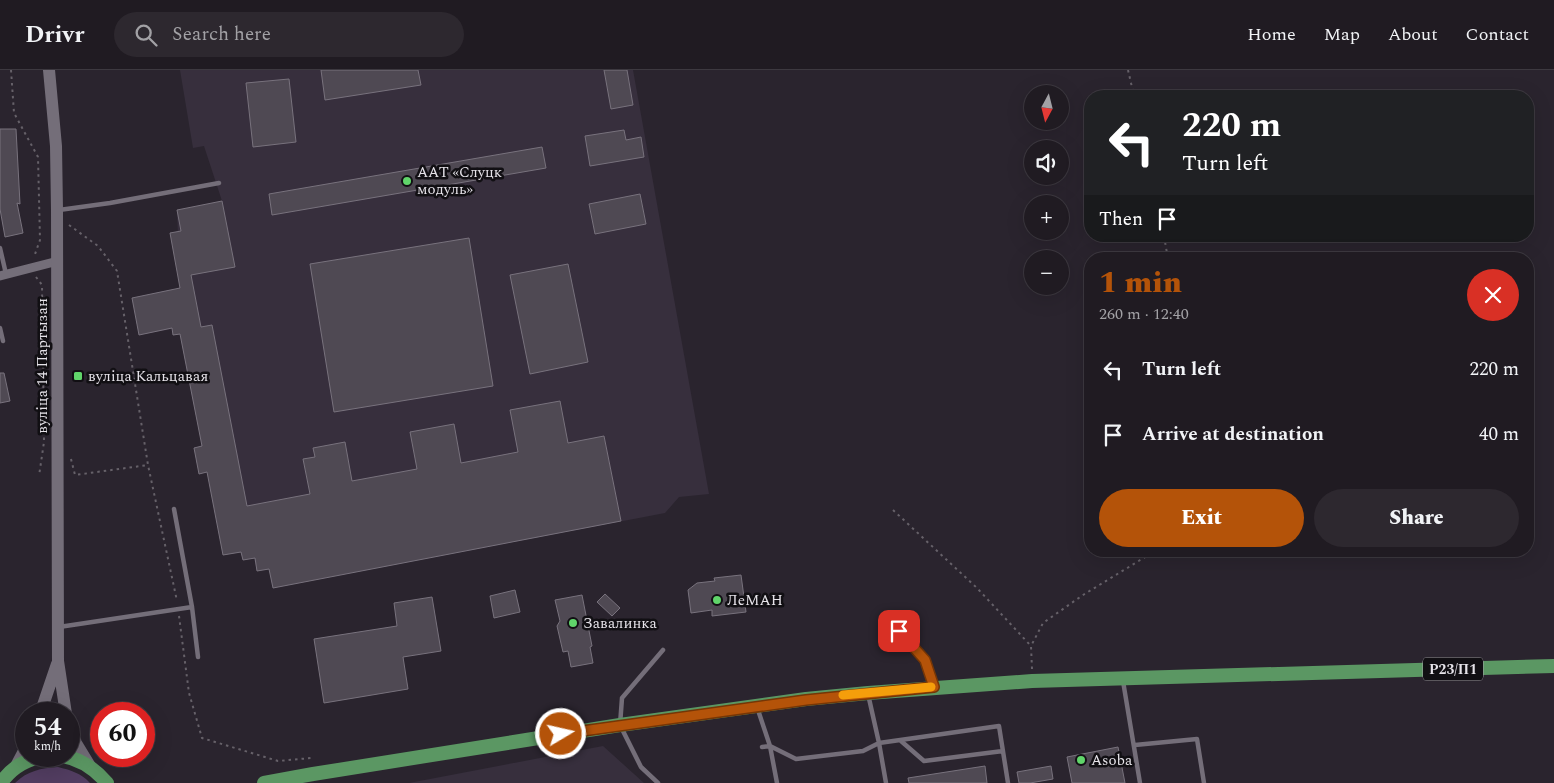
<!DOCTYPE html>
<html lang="en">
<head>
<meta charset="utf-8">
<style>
	:root { --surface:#201b22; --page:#2d282f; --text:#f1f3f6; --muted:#a2a1a5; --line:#3d3940; --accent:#b45309 }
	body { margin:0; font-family:Spectral,serif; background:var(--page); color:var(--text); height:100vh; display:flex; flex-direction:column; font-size:19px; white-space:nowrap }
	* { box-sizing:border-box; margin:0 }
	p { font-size:16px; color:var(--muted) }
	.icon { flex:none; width:28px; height:28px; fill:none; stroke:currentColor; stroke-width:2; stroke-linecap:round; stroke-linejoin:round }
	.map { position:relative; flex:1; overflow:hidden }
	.side { position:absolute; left:1084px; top:182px; width:450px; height:305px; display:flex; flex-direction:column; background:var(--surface); border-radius:20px; box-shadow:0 5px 20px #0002,0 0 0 1px var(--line) }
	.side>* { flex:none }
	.hud { position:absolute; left:1084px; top:20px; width:450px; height:152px; border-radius:20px; box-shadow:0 5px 20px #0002,0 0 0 1px var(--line); background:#202124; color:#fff; overflow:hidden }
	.needle { width:32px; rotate:187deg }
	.tools { position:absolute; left:1024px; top:15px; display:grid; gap:10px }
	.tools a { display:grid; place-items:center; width:45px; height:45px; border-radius:50%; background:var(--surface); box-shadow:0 5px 20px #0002,0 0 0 1px var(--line); font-size:25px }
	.speed { position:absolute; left:15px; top:632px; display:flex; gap:10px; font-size:25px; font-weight:700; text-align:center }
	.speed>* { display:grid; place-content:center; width:65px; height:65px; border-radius:50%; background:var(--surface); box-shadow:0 5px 20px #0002,0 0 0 1px var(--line); line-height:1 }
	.speed small { font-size:12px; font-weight:400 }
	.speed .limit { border:8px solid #d22; background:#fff; color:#111 }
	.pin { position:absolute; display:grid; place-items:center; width:42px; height:42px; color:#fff; margin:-21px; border-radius:10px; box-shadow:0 2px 8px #0006 }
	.me { position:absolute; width:55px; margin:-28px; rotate:81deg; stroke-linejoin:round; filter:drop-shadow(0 0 4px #0008) }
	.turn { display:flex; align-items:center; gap:18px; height:105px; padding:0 15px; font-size:22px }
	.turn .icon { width:65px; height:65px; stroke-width:2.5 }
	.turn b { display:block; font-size:35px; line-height:42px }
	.then { display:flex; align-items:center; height:48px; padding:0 15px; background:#0003; gap:10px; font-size:19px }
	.round { display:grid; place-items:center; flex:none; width:52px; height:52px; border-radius:26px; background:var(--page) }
	.summary { display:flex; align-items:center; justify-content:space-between; height:85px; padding:0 15px }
	h1 { font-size:30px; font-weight:800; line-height:38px; color:var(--accent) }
	.primary-button { display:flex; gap:10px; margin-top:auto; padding:10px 15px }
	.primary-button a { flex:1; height:58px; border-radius:30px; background:var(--accent); color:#fff; font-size:20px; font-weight:800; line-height:58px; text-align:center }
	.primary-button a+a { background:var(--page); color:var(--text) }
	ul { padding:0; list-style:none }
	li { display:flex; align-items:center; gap:15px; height:65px; padding:0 15px }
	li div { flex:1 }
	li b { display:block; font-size:19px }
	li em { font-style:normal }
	header { display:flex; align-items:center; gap:30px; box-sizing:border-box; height:70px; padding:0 25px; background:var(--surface); border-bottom:1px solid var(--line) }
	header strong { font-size:24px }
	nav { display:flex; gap:28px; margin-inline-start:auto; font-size:18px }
	.search { width:350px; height:45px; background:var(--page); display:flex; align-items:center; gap:12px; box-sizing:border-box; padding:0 18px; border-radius:28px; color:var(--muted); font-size:19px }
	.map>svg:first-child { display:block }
</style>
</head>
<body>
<header>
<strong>Drivr</strong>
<div class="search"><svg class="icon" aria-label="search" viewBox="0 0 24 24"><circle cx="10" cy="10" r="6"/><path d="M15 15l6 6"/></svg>Search here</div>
<nav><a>Home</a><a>Map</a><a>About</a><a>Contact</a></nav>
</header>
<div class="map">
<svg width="1554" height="713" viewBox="0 0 1554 713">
	<rect width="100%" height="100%" fill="#2a242e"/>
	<!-- built -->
	<path fill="#372f3d" d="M 180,0 L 633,0 L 709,424 L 679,427 L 665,443 L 273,518 L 269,499 L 257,501 L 254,488 L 243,490 L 241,482 L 223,485 L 207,402 L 199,404 L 194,378 L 202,376 L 180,264 L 173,265 L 172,259 L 139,265 L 132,228 L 180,218 L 177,140 L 222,131 L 204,76 L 193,78 Z
		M 603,676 L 644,713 L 409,713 Z"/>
	<!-- green -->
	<path fill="#523d61" d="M 58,697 C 70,700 81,703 90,713 L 15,713 C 27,701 41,698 58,697 Z"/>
	<!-- building -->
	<path fill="#4f4953" stroke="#78727d" d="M 321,0 L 418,0 L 421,15 L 325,30 Z
		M 604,0 L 627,0 L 633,35 L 611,39 Z
		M 289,9 L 296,72 L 253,77 L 246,13 Z
		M 0,59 L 16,59 L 20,134 L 17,133 L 23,163 L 5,167 L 0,139 Z
		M 624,60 L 626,70 L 641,67 L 644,87 L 590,96 L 585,66 Z
		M 542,77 L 546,98 L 272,145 L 269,124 Z
		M 640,124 L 646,154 L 595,164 L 589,134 Z
		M 222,131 L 235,197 L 191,205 L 201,257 L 212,255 L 247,436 L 310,424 L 303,389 L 315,387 L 313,378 L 345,372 L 352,411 L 417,399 L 410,362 L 454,354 L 461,393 L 518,382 L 510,340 L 560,331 L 568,373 L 604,366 L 621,451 L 273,518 L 269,499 L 257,501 L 255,488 L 243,490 L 241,482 L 223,485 L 207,402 L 199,404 L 194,378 L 202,376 L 180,264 L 173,265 L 172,258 L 139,265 L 132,228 L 180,218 L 170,163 L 181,161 L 177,140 Z
		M 469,168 L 493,316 L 334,342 L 310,194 Z
		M 568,194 L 588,292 L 530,304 L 510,205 Z
		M 0,303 L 4,303 L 10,331 L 0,333 Z
		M 741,505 L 746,542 L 712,546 L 712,540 L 691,543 L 688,520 L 697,513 L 715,511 L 714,508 Z
		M 515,520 L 520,542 L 494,548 L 490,526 Z
		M 605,524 L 620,538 L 612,546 L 597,532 Z
		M 582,525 L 592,576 L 590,577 L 593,593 L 571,597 L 568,581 L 563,582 L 557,556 L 560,551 L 555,530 Z
		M 432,527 L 441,581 L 403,587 L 408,619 L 324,633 L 314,569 L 397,556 L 394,533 Z
		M 1118,677 L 1125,713 L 1072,713 L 1067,687 Z
		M 985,696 L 987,713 L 909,713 L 908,708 Z
		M 1051,696 L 1053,709 L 1030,713 L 1019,713 L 1017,702 Z"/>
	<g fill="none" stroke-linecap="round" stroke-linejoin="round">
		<!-- path -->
		<path stroke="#666169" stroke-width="2" stroke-dasharray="2.5 4" stroke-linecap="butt" d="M 11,0 L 14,43 L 38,87 L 40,170 L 34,187
			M 1128,0 L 1134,26
			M 69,155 L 98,176 L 117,201 L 148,395 L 177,531
			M 1164,166 L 1168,189
			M 36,207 L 42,215 L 44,372 L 39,406
			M 71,389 L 75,405 L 148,395
			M 893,440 L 977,518 L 1031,576
			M 179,546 L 189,623 L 202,668 L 278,691 L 311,688 L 311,691
			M 1032,599 L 1031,576 L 1043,553 L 1083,525 L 1155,481"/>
		<!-- lane -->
		<path stroke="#746e79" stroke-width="4.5" d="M 59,140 L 110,133 L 219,113
			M 0,178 L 6,204
			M 0,258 L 3,271
			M 174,439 L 192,537
			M 59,557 L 192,537 L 198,587
			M 899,561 L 925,590 L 934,616
			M 1123,611 L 1140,713
			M 757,637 L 770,676 L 796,689 L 863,681 L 879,673 L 868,624
			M 901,671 L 924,691 L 1003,681
			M 1135,675 L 1197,669 L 1204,713
			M 762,677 L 770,676 L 777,713
			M 658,713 L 641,697 L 620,655 L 622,628 L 663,580
			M 886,713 L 879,673 L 999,656 L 1008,713"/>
		<!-- street -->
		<path stroke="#746e79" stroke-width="9" d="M 0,206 L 58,191"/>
		<!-- secondary -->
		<path stroke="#746e79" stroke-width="12" d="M 49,0 L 56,76 L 57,140 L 58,591 L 66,644
			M 40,644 L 57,594
			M 69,655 L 76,673 L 90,696
			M 15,698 L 26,677"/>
		<!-- primary -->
		<path stroke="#5b9763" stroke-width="14" d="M 63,686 C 81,689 95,699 107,713
			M 1,713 C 11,698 27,689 44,686
			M 264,713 L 313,704 L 620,655 L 806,629 L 868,623 L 1032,611 L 1554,596"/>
	</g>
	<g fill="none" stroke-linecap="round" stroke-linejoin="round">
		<defs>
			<path id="route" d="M 561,664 L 806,630 L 934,617 L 925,590 L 899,561"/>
		</defs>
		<!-- route casing -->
		<use href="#route" stroke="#753606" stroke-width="12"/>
		<!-- route -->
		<use href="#route" stroke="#b45309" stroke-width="9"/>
		<!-- slow -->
		<path stroke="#f59e0b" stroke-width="9" d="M 843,625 L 931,617"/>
	</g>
	<!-- markers -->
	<g fill="#60d56a" stroke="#110f13" stroke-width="2">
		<circle cx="407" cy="111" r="5"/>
		<rect x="73" y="301" width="10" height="10" rx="2.5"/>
		<circle cx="717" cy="530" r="5"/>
		<circle cx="573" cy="553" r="5"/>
		<circle cx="1081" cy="690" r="5"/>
	</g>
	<g text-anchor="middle" stroke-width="5" stroke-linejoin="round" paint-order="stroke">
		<!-- shield labels -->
		<rect fill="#110f13" stroke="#a6a3a9" stroke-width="1" x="1423" y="587.5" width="60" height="23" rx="4"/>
		<g font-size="14" font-weight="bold" fill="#e6e3e9">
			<text x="1453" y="604">Р23/П1</text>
		</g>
		<!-- poi labels -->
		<g font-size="15" fill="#e6e3e9" stroke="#110f13" text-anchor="start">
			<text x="417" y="107">ААТ «Слуцк<tspan x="417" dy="17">модуль»</tspan></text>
			<text x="88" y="311">вуліца Кальцавая</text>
			<text x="727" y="535">ЛеМАН</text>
			<text x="583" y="558">Завалинка</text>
			<text x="1091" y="695">Asoba</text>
		</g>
		<!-- street labels -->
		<g font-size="15" fill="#e6e3e9" stroke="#110f13">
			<text transform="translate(42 296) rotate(-90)" y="5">вуліца 14 Партызан</text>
		</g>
	</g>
</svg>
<div class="tools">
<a><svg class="needle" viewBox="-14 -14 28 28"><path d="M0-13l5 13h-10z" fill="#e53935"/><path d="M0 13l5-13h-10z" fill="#a2a1a5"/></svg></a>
<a><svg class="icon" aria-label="sound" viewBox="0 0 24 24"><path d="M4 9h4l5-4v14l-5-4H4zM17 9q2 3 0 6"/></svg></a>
<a>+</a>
<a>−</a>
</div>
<div class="speed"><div>54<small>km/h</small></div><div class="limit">60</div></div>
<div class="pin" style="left:899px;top:561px;background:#d93025"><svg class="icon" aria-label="arrive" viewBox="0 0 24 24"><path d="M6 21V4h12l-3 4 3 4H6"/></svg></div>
<svg class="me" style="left:561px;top:664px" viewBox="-20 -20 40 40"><circle r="17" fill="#b45309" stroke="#fff" stroke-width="3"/><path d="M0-11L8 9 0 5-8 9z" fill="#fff"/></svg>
<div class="hud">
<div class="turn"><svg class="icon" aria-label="left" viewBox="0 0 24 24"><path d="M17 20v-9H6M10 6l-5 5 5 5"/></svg><div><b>220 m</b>Turn left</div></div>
<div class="then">Then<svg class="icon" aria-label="arrive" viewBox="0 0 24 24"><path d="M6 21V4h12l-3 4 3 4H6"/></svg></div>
</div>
<section class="side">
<div class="summary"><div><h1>1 min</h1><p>260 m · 12:40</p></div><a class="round" style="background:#d93025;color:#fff"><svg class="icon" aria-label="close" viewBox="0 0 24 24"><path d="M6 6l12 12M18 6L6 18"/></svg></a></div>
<ul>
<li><svg class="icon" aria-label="left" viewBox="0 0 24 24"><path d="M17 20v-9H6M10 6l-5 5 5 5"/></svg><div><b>Turn left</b></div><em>220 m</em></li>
<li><svg class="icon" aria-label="arrive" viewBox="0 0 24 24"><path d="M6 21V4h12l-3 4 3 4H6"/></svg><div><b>Arrive at destination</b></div><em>40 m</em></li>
</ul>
<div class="primary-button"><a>Exit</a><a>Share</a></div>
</section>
</div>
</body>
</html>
